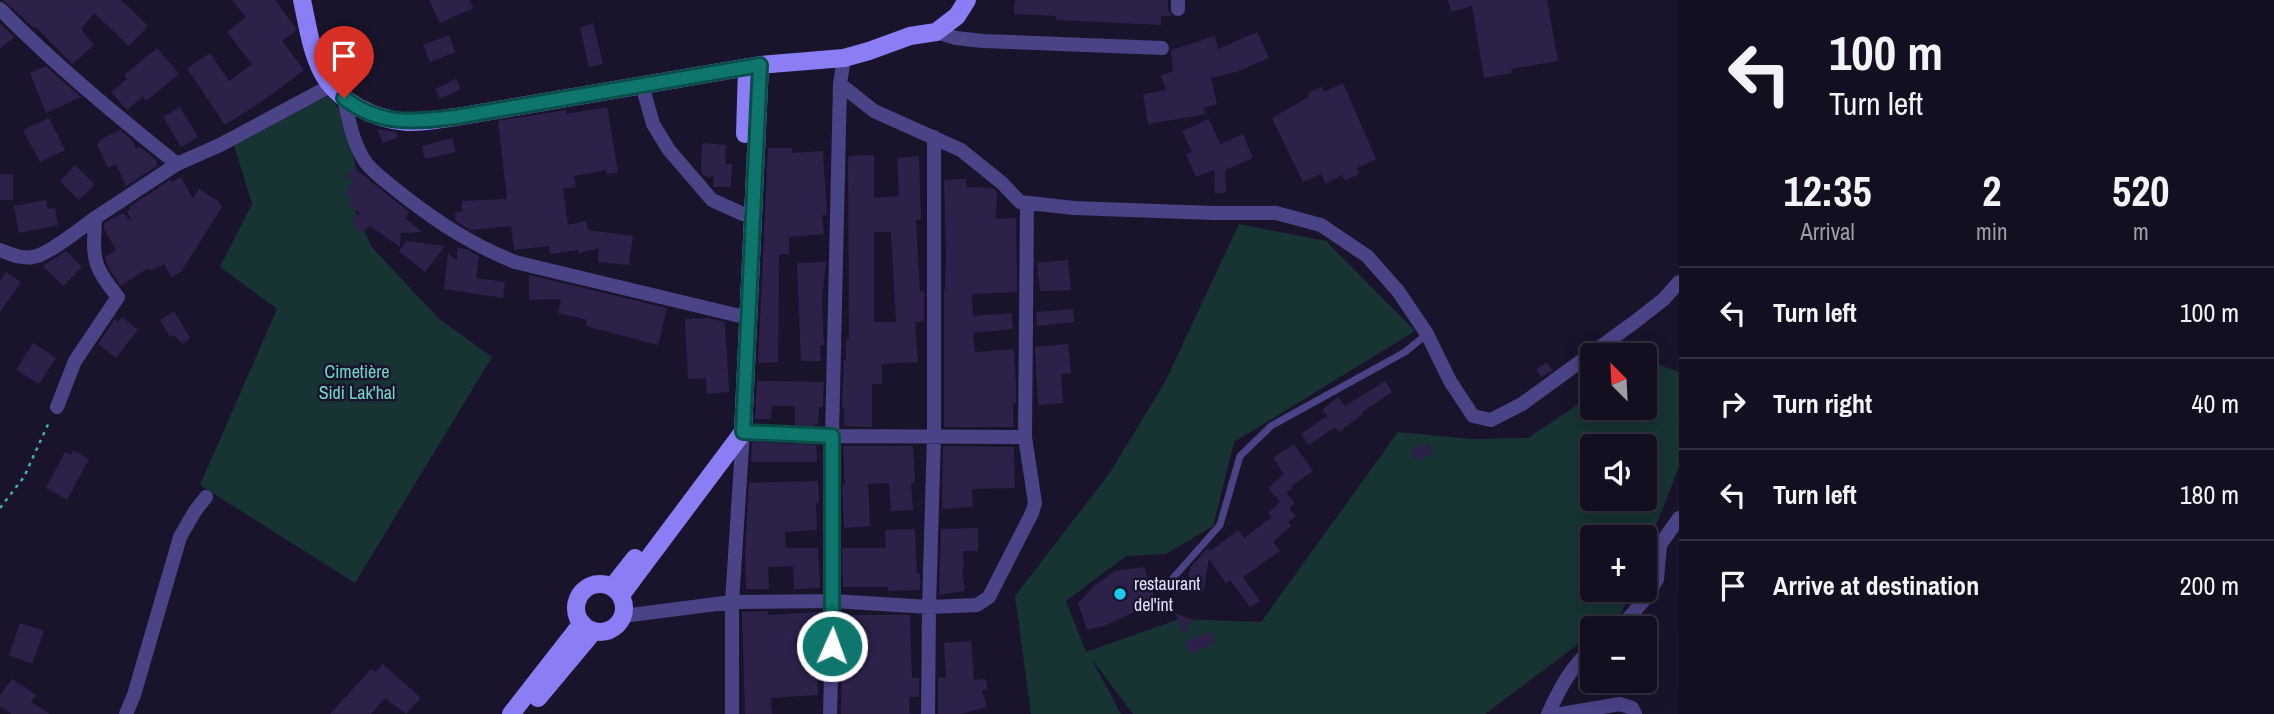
<!DOCTYPE html>
<html lang="en">
<head>
<meta charset="utf-8">
<style>
	:root { --surface:#130f20; --page:#201d2d; --text:#f1f3f6; --muted:#9d9ca5; --line:#322f3e }
	body { margin:0; font-family:"Archivo Narrow",sans-serif; background:var(--page); color:var(--text); height:100vh; display:flex; flex-direction:column; font-size:26px; white-space:nowrap }
	* { box-sizing:border-box; margin:0 }
	p { font-size:23px; color:var(--muted) }
	.icon { flex:none; width:38px; height:38px; fill:none; stroke:currentColor; stroke-width:2; stroke-linecap:round; stroke-linejoin:round }
	.map { position:relative; flex:1; overflow:hidden }
	.side { display:flex; flex-direction:column; background:var(--surface); width:595px }
	.side>* { flex:none }
	.guide { background:#130f20; color:var(--text); overflow:hidden }
	.needle { width:46px; rotate:336deg }
	.buttons { position:absolute; left:1580px; top:343px; display:grid; gap:14px }
	.buttons a { display:grid; place-items:center; width:77px; height:77px; border-radius:7px; background:var(--surface); box-shadow:0 4px 18px #0003,0 0 0 2px var(--line); font-size:35px }
	.pin { position:absolute; display:grid; place-items:center; width:60px; height:60px; color:#fff; margin:-72px -30px; border-radius:50% 50% 50% 0; rotate:-45deg; box-shadow:0 0 7px #0007 }
	.pin .icon { rotate:45deg }
	.me { position:absolute; width:77px; margin:-38px; rotate:2deg; stroke-linejoin:round; filter:drop-shadow(0 0 5px #0008) }
	.turn { display:flex; align-items:center; gap:24px; height:147px; padding:0 35px; font-size:32px }
	.turn .icon { width:91px; height:91px; stroke-width:2.5 }
	.turn b { display:block; font-size:49px; line-height:60px }
	.eta { display:flex; justify-content:space-evenly; align-items:center; height:119px; text-align:center }
	.eta b { font-size:42px; font-weight:700; line-height:49px }
	ul { padding:0; list-style:none }
	li { display:flex; align-items:center; gap:21px; height:91px; padding:0 35px; border-top:2px solid var(--line) }
	li div { flex:1 }
	li b { display:block; font-size:26px }
	li em { font-style:normal }
	main { display:flex; flex:1; min-height:0 }
	.map>svg:first-child { display:block }
</style>
</head>
<body>
<main>
<div class="map">
<svg width="1679" height="714" viewBox="0 0 1679 714">
	<rect width="100%" height="100%" fill="#19142b"/>
	<!-- green -->
	<path fill="#173334" fill-rule="evenodd" d="M 328,96 L 343,113 L 356,168 L 354,208 L 371,246 L 438,318 L 492,357 L 355,583 L 200,485 L 277,309 L 220,267 L 252,204 L 233,142 Z
		M 1239,224 L 1326,241 L 1415,331 L 1234,442 L 1213,526 L 1166,554 L 1126,556 L 1066,601 L 1086,652 L 1179,619 L 1261,622 L 1398,432 L 1472,439 L 1528,438 L 1592,395 L 1592,408 L 1645,408 L 1645,360 L 1679,372 L 1679,467 L 1645,553 L 1645,537 L 1592,537 L 1592,590 L 1631,590 L 1622,612 L 1600,628 L 1592,628 L 1592,634 L 1485,714 L 1133,714 L 1091,658 L 1121,714 L 1031,714 L 1015,596 L 1109,474 L 1165,382 ZM 1592,446 L 1645,446 L 1645,499 L 1592,499 Z"/>
	<!-- building -->
	<path fill="#2d214a" fill-rule="evenodd" d="M 3,0 L 121,0 L 148,26 L 129,46 L 94,13 L 81,29 L 94,45 L 72,64 L 36,27 L 34,28 Z
		M 232,0 L 275,0 L 297,30 L 282,41 L 304,70 L 264,100 L 225,125 L 187,68 L 210,53 L 229,81 L 252,64 L 227,32 L 246,17 Z
		M 429,0 L 469,0 L 473,8 L 440,23 Z
		M 1015,0 L 1168,0 L 1168,10 L 1172,16 L 1161,16 L 1161,25 L 1056,20 L 1056,16 L 1014,14 Z
		M 1448,0 L 1547,0 L 1558,61 L 1511,69 L 1512,73 L 1484,78 L 1472,6 L 1451,12 Z
		M 0,23 L 14,37 L 0,49 Z
		M 593,23 L 603,64 L 589,67 L 580,28 Z
		M 349,30 L 369,55 L 347,73 L 327,48 Z
		M 1257,32 L 1269,58 L 1239,71 L 1211,78 L 1217,104 L 1203,108 L 1206,114 L 1148,124 L 1143,94 L 1166,90 L 1161,76 L 1173,71 L 1171,50 L 1215,36 L 1218,49 Z
		M 449,35 L 455,52 L 430,62 L 423,45 Z
		M 157,48 L 179,74 L 146,101 L 143,97 L 127,110 L 111,92 L 127,79 L 124,75 Z
		M 46,66 L 58,77 L 81,97 L 46,113 L 30,73 Z
		M 456,79 L 461,89 L 440,99 L 435,89 Z
		M 1343,83 L 1376,159 L 1357,168 L 1359,174 L 1345,181 L 1342,175 L 1325,184 L 1321,174 L 1303,182 L 1272,118 L 1309,97 L 1308,93 L 1322,87 L 1324,92 Z
		M 180,107 L 198,137 L 181,147 L 163,117 Z
		M 607,107 L 618,172 L 607,174 L 606,170 L 574,176 L 576,187 L 563,189 L 568,225 L 586,221 L 588,230 L 633,236 L 629,265 L 598,262 L 599,248 L 579,253 L 578,250 L 550,254 L 549,246 L 514,250 L 511,226 L 470,230 L 456,221 L 455,212 L 462,212 L 462,201 L 507,199 L 498,121 L 566,110 L 566,114 Z
		M 49,118 L 65,150 L 40,162 L 23,130 Z
		M 1209,119 L 1220,144 L 1243,134 L 1253,158 L 1225,170 L 1226,193 L 1215,193 L 1214,170 L 1196,177 L 1186,154 L 1192,152 L 1182,131 Z
		M 377,129 L 396,132 L 398,137 L 383,143 Z
		M 120,130 L 132,140 L 136,149 L 140,147 L 155,159 L 158,165 L 126,186 L 116,164 L 108,168 L 97,144 L 101,139 Z
		M 452,138 L 456,152 L 425,159 L 422,146 Z
		M 702,143 L 726,145 L 725,164 L 732,164 L 731,187 L 713,187 L 714,177 L 704,176 L 701,172 Z
		M 768,148 L 792,148 L 792,153 L 823,151 L 827,215 L 822,215 L 824,234 L 789,237 L 789,254 L 779,254 L 778,362 L 758,363 Z
		M 874,155 L 874,198 L 899,196 L 897,158 L 919,156 L 921,220 L 916,220 L 920,292 L 924,291 L 924,322 L 915,322 L 918,362 L 882,364 L 882,384 L 872,384 L 872,427 L 844,426 L 844,408 L 842,408 L 844,360 L 846,360 L 846,339 L 849,339 L 848,156 ZM 874,232 L 891,232 L 896,322 L 874,322 Z
		M 75,165 L 95,185 L 79,200 L 60,181 Z
		M 353,167 L 409,212 L 405,218 L 422,232 L 401,233 L 400,247 L 370,226 L 361,233 L 351,220 L 360,213 L 349,206 L 353,199 L 345,194 L 353,181 L 346,177 Z
		M 0,174 L 13,174 L 13,200 L 0,200 Z
		M 181,177 L 193,199 L 199,189 L 218,201 L 222,207 L 181,272 L 171,277 L 164,264 L 150,271 L 148,268 L 121,286 L 111,272 L 105,259 L 105,257 L 116,250 L 104,229 L 104,223 L 123,213 L 133,223 L 127,211 L 130,209 L 129,207 L 170,180 L 172,182 Z
		M 966,179 L 966,187 L 993,188 L 997,192 L 996,219 L 1016,218 L 1017,292 L 972,294 L 973,316 L 1012,313 L 1013,329 L 973,333 L 975,352 L 1014,349 L 1016,387 L 1016,403 L 1013,403 L 1014,427 L 944,427 L 944,290 L 945,290 L 946,256 L 944,180 Z
		M 46,200 L 48,209 L 55,208 L 58,225 L 19,233 L 14,206 Z
		M 406,241 L 445,246 L 425,272 L 399,251 Z
		M 457,248 L 466,249 L 479,256 L 476,278 L 505,282 L 503,298 L 444,289 L 448,253 L 457,261 Z
		M 66,251 L 82,267 L 63,286 L 43,266 Z
		M 1068,260 L 1071,290 L 1040,291 L 1037,263 Z
		M 826,262 L 822,300 L 824,345 L 820,345 L 821,361 L 801,361 L 797,263 Z
		M 6,272 L 21,282 L 0,312 L 0,281 Z
		M 529,275 L 667,308 L 658,345 L 586,326 L 587,320 L 558,313 L 561,299 L 529,300 Z
		M 1073,309 L 1074,322 L 1037,326 L 1036,312 Z
		M 174,311 L 190,338 L 183,344 L 174,335 L 170,337 L 160,320 Z
		M 122,317 L 138,330 L 116,358 L 98,344 L 115,319 L 118,322 Z
		M 707,318 L 725,322 L 729,392 L 707,394 L 706,378 L 688,379 L 685,319 Z
		M 33,343 L 56,358 L 39,384 L 16,370 Z
		M 1068,344 L 1071,373 L 1061,374 L 1063,403 L 1038,405 L 1035,347 Z
		M 1546,362 L 1553,370 L 1542,377 L 1536,370 Z
		M 757,381 L 824,382 L 823,407 L 819,407 L 818,424 L 815,424 L 815,426 L 795,425 L 795,406 L 772,406 L 771,419 L 755,419 Z
		M 1385,381 L 1392,392 L 1362,412 L 1363,414 L 1339,432 L 1335,427 L 1309,445 L 1301,434 L 1327,416 L 1322,410 L 1338,397 L 1345,406 Z
		M 752,442 L 816,445 L 817,462 L 751,462 Z
		M 1428,443 L 1432,455 L 1415,460 L 1411,449 Z
		M 1294,444 L 1313,471 L 1291,486 L 1293,487 L 1286,493 L 1295,503 L 1289,509 L 1296,516 L 1288,522 L 1291,526 L 1273,542 L 1280,551 L 1243,577 L 1260,601 L 1250,607 L 1230,580 L 1226,583 L 1209,559 L 1203,593 L 1186,591 L 1190,568 L 1207,549 L 1212,550 L 1238,530 L 1244,538 L 1272,517 L 1268,513 L 1280,502 L 1268,488 L 1284,474 L 1273,458 Z
		M 843,446 L 913,446 L 915,483 L 911,483 L 913,510 L 891,511 L 889,483 L 868,484 L 870,526 L 844,528 L 842,484 L 845,484 Z
		M 943,446 L 1014,447 L 1015,488 L 972,489 L 973,507 L 942,509 Z
		M 73,450 L 89,459 L 67,500 L 46,488 L 65,452 L 71,455 Z
		M 818,481 L 819,503 L 816,503 L 817,530 L 785,532 L 786,548 L 818,548 L 820,588 L 794,589 L 793,566 L 768,567 L 769,589 L 746,589 L 745,553 L 749,483 Z
		M 978,528 L 978,551 L 963,551 L 964,568 L 962,568 L 965,591 L 939,595 L 941,529 Z
		M 915,529 L 917,574 L 920,574 L 920,590 L 888,591 L 888,587 L 843,587 L 842,548 L 886,548 L 885,530 Z
		M 1144,567 L 1156,602 L 1104,626 L 1087,630 L 1078,603 L 1094,586 L 1115,571 Z
		M 768,611 L 768,615 L 817,612 L 820,651 L 817,651 L 818,695 L 771,698 L 772,714 L 745,714 L 742,612 Z
		M 1175,613 L 1191,619 L 1184,637 Z
		M 842,615 L 910,615 L 912,678 L 919,678 L 919,697 L 909,697 L 910,714 L 841,714 Z
		M 20,623 L 44,631 L 32,664 L 9,655 Z
		M 1211,632 L 1215,644 L 1190,653 L 1186,641 Z
		M 971,641 L 974,680 L 986,679 L 987,690 L 982,690 L 987,707 L 960,714 L 938,714 L 938,678 L 946,677 L 944,643 Z
		M 383,664 L 421,698 L 406,714 L 385,698 L 371,714 L 330,714 L 371,669 L 376,672 Z
		M 12,679 L 36,695 L 31,702 L 50,714 L 12,714 L 0,706 L 0,696 Z"/>
	<g fill="none" stroke-linecap="round" stroke-linejoin="round">
		<!-- path -->
		<path stroke="#3bb2b5" stroke-width="2.5" stroke-dasharray="3.5 5" stroke-linecap="butt" d="M 0,508 L 24,477 L 50,420"/>
		<!-- lane -->
		<path stroke="#4a4386" stroke-width="7" d="M 1173,578 L 1220,525 L 1240,456 L 1271,426 L 1405,352 L 1427,334"/>
		<!-- street -->
		<path stroke="#4a4386" stroke-width="14" d="M 0,9 C 55,65 116,115 177,164
			M 1178,9 L 1178,0
			M 936,32 L 956,38 L 983,41 L 1162,48
			M 844,58 L 840,84 L 874,111 L 961,150 L 1002,183 L 1020,202 L 1074,208 L 1213,213 L 1276,213 L 1321,225 L 1367,256 L 1398,291 L 1427,334 L 1450,381 L 1473,416 L 1491,420 L 1522,404 L 1636,321 L 1664,299 L 1679,282
			M 642,85 L 653,124 L 669,150 L 712,200 L 743,214
			M 344,98 C 349,121 353,145 367,164 C 377,176 392,186 404,196 C 440,224 473,245 515,262 L 740,316
			M 0,250 C 11,254 20,259 33,257 C 48,255 81,228 95,218
			M 57,407 L 75,361 L 118,297 C 92,265 93,260 95,218 L 177,164 L 220,145 L 332,85
			M 623,616 L 732,602 L 833,601 L 929,607 L 977,605 L 989,597 L 1032,513 L 1035,503 L 1025,437 L 1027,204
			M 1620,628 L 1646,598 L 1657,579 L 1660,545 L 1679,518
			M 126,714 L 134,695 L 180,537 L 195,511 L 206,497
			M 732,714 L 732,602 L 743,432 L 832,436 L 1025,437
			M 830,714 L 833,601 L 832,436 L 840,84
			M 928,714 L 929,607 L 934,436 L 934,137
			M 1548,714 C 1559,690 1571,666 1592,649
			M 1561,714 L 1620,704 L 1632,708 L 1635,714"/>
		<!-- secondary -->
		<path stroke="#8b7ef5" stroke-width="18" d="M 302,0 C 307,23 311,51 322,72 C 339,103 374,119 407,122 C 423,123 440,119 456,117 L 760,65 L 844,58 L 869,51 L 910,36 L 936,32 L 957,16 L 967,0
			M 745,134 L 747,67
			M576 608a24 24 0 1 1 48 0a24 24 0 1 1-48 0Z
			M 612,587 L 635,558
			M 621,595 L 743,432 L 760,65
			M 538,698 L 594,631
			M 511,714 L 582,623"/>
	</g>
	<g fill="none" stroke-linecap="round" stroke-linejoin="round">
		<defs>
			<path id="route" d="M 344,98 C 379,126 414,122 456,117 L 760,65 L 743,432 L 832,436 L 832,646"/>
		</defs>
		<!-- route casing -->
		<use href="#route" stroke="#0a4d48" stroke-width="18"/>
		<!-- route -->
		<use href="#route" stroke="#0f766e" stroke-width="12"/>
	</g>
	<!-- markers -->
	<circle fill="#1bc7ed" stroke="#19142b" stroke-width="2.5" cx="1120" cy="594" r="7"/>
	<g text-anchor="middle" stroke-width="5" stroke-linejoin="round" paint-order="stroke">
		<!-- park labels -->
		<g font-size="18" fill="#70d9c7" stroke="#19142b">
			<text x="357" y="378">Cimetière<tspan x="357" dy="21">Sidi Lak'hal</tspan></text>
		</g>
		<!-- poi labels -->
		<g font-size="18" fill="#e5e0fd" stroke="#19142b" text-anchor="start">
			<text x="1134" y="590">restaurant<tspan x="1134" dy="21">del'int</tspan></text>
		</g>
	</g>
</svg>
<div class="buttons">
<a><svg class="needle" viewBox="-14 -14 28 28"><path d="M0-13l5 13h-10z" fill="#e53935"/><path d="M0 13l5-13h-10z" fill="#9d9ca5"/></svg></a>
<a><svg class="icon" aria-label="sound" viewBox="0 0 24 24"><path d="M4 9h4l5-4v14l-5-4H4zM17 9q2 3 0 6"/></svg></a>
<a>+</a>
<a>−</a>
</div>
<div class="pin" style="left:344px;top:98px;background:#d93025"><svg class="icon" aria-label="arrive" viewBox="0 0 24 24"><path d="M6 21V4h12l-3 4 3 4H6"/></svg></div>
<svg class="me" style="left:832px;top:646px" viewBox="-20 -20 40 40"><circle r="17" fill="#0f766e" stroke="#fff" stroke-width="3"/><path d="M0-11L8 9 0 5-8 9z" fill="#fff"/></svg>
</div>
<section class="side">
<div class="guide">
<div class="turn"><svg class="icon" aria-label="left" viewBox="0 0 24 24"><path d="M17 20v-9H6M10 6l-5 5 5 5"/></svg><div><b>100 m</b>Turn left</div></div>
</div>
<div class="eta">
<div><b>12:35</b><p>Arrival</p></div>
<div><b>2</b><p>min</p></div>
<div><b>520</b><p>m</p></div>
</div>
<ul>
<li><svg class="icon" aria-label="left" viewBox="0 0 24 24"><path d="M17 20v-9H6M10 6l-5 5 5 5"/></svg><div><b>Turn left</b></div><em>100 m</em></li>
<li><svg class="icon" aria-label="right" viewBox="0 0 24 24"><path d="M7 20v-9h11M14 6l5 5-5 5"/></svg><div><b>Turn right</b></div><em>40 m</em></li>
<li><svg class="icon" aria-label="left" viewBox="0 0 24 24"><path d="M17 20v-9H6M10 6l-5 5 5 5"/></svg><div><b>Turn left</b></div><em>180 m</em></li>
<li><svg class="icon" aria-label="arrive" viewBox="0 0 24 24"><path d="M6 21V4h12l-3 4 3 4H6"/></svg><div><b>Arrive at destination</b></div><em>200 m</em></li>
</ul>
</section>
</main>
</body>
</html>
